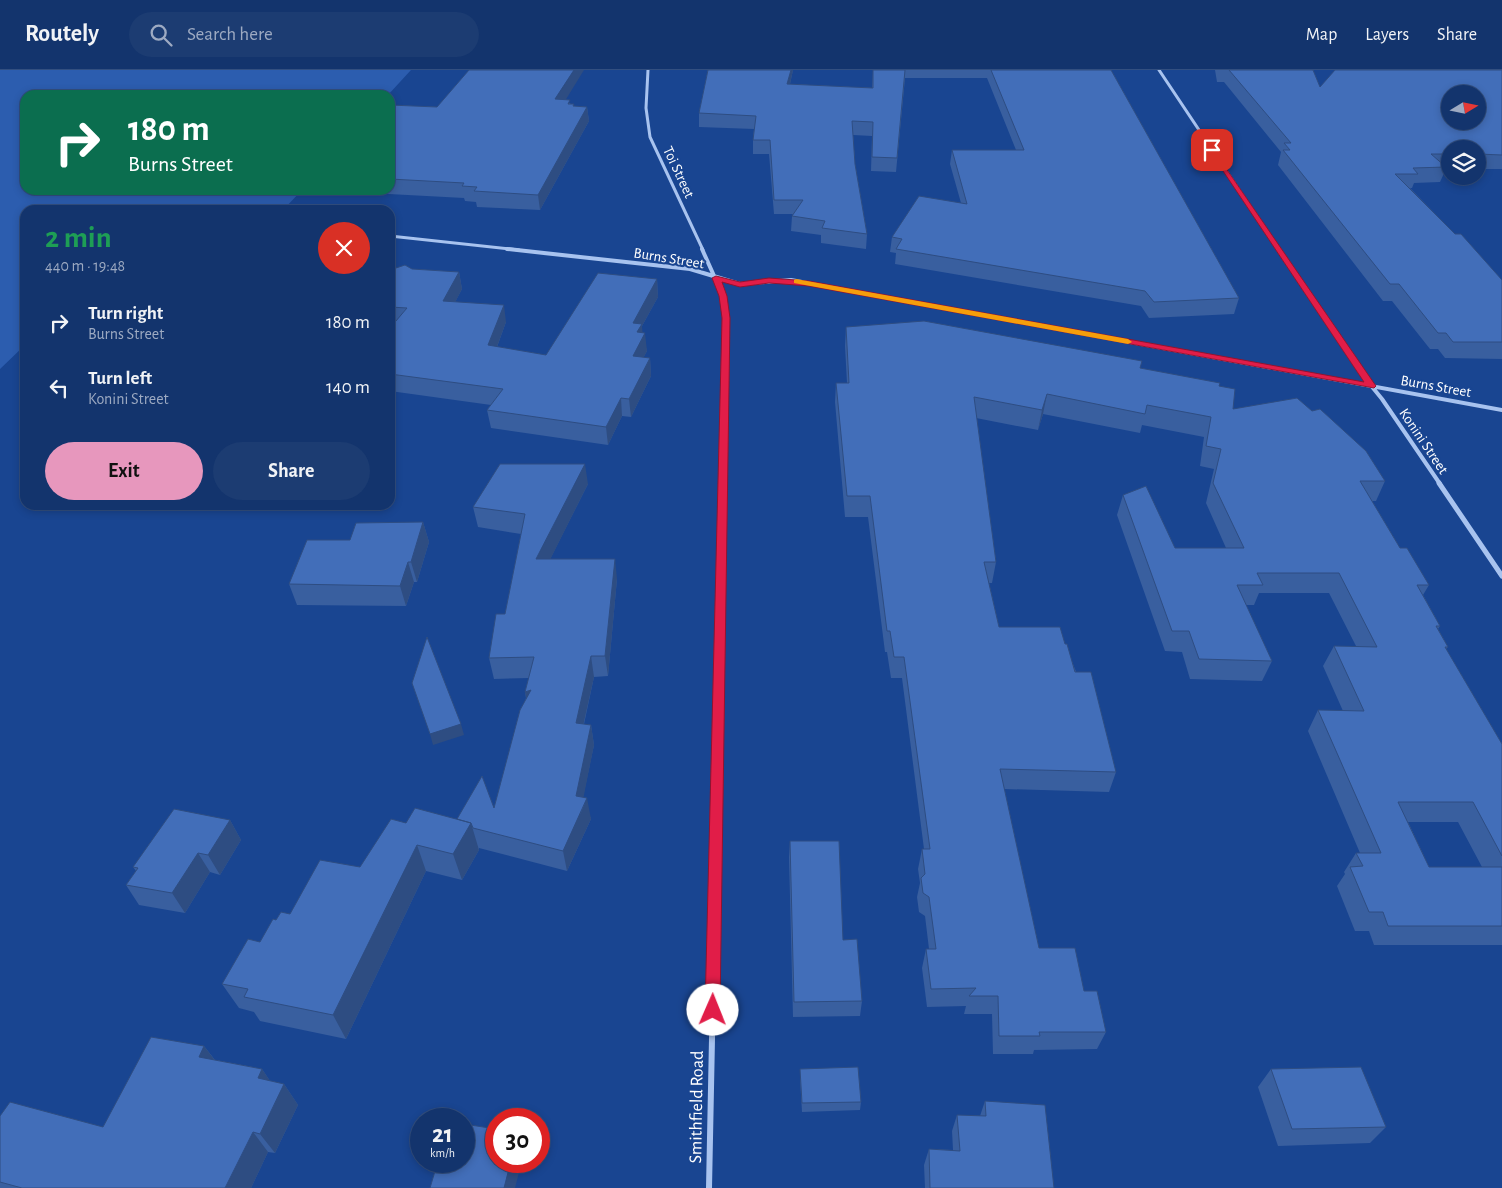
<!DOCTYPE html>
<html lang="en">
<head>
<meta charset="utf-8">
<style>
	:root { --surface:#13346d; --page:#1c3c72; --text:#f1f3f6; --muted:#9daac2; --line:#324f80; --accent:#e797bd }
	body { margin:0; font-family:"Alegreya Sans",sans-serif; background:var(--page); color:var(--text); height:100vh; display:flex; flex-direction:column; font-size:19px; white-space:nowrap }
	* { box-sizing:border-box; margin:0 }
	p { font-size:16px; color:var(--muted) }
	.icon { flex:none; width:28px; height:28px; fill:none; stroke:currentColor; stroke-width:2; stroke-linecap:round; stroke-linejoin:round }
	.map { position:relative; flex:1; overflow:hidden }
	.side { position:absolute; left:20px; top:135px; width:375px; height:305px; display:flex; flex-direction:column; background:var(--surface); border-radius:15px; box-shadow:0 2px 8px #0003,0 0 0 1px var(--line) }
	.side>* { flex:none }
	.banner { position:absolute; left:20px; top:20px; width:375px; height:105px; border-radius:15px; box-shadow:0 2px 8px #0003,0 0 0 1px var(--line); background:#0b6e4f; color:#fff; overflow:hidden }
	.needle { width:32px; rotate:80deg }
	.fabs { position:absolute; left:1441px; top:15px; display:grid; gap:10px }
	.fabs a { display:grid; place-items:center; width:45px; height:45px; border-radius:50%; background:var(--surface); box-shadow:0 2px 8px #0003,0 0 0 1px var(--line); font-size:25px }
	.speed { position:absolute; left:410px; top:1038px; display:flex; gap:10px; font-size:25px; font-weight:700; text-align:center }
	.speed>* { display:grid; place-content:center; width:65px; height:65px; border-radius:50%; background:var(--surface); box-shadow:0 2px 8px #0003,0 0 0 1px var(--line); line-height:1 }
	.speed small { font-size:12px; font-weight:400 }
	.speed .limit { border:8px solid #d22; background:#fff; color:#111 }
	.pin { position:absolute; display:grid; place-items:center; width:42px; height:42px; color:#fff; margin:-21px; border-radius:10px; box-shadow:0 2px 8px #0006 }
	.me { position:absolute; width:55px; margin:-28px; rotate:1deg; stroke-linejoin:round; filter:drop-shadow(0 0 4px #0008) }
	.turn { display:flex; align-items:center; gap:18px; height:105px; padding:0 25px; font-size:22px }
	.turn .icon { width:65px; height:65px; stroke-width:2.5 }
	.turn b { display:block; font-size:35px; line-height:42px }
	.round { display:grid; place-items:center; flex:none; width:52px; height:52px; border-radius:26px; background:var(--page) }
	.summary { display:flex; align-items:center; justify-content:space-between; height:85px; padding:0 25px }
	h1 { font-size:30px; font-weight:700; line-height:38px; color:#1e9e55 }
	.cta { display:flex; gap:10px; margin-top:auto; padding:10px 25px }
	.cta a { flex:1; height:58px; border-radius:30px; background:var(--accent); color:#111; font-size:20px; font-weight:700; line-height:58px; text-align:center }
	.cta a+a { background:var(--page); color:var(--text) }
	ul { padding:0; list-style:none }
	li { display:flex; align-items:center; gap:15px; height:65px; padding:0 25px }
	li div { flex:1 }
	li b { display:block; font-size:19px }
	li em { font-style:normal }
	header { display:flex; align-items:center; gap:30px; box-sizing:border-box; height:70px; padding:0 25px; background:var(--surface); border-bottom:1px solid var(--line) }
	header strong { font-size:24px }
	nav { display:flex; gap:28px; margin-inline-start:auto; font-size:18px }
	.search { width:350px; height:45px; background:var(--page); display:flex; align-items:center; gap:12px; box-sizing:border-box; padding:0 18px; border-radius:28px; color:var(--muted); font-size:19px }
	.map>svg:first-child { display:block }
</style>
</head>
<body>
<header>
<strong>Routely</strong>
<div class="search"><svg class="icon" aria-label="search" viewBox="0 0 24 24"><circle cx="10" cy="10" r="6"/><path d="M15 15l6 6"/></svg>Search here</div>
<nav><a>Map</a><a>Layers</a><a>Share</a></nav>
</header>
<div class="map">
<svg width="1502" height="1118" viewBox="0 0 1502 1118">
	<rect width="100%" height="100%" fill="#194591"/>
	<!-- green -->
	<path fill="#2c5daf" d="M 0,0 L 411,0 L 388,25 L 25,25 L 25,120 L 302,120 L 283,140 L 25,140 L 25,275 L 0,299 Z"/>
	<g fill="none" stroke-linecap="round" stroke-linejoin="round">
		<!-- street-far3 -->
		<path stroke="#a8c3ef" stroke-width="3" d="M 648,0 L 646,38 L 650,67 L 703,180
			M 1159,0 L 1279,180
			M 390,166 L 519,180"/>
		<!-- street-far2 -->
		<path stroke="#a8c3ef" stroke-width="4" d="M 507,179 L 690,199 L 740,214 L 791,210 L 1502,340
			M 702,179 L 723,226 L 726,248 L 723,414
			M 1278,179 L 1360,302 L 1382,329 L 1440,414"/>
		<!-- street-far1 -->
		<path stroke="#a8c3ef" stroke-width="5" d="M 1439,413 L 1502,506
			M 717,720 L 723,413"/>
		<!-- street -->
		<path stroke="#a8c3ef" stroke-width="6" d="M 709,1118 L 717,719"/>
	</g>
	<!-- wall -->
	<path fill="#395f9f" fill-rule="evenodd" d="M 708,0 L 793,0 L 790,14 L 872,18 L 873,0 L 1111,0 L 1239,228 L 1234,244 L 1149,248 L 1141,236 L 895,194 L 896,183 L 890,182 L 892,167 L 961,133 L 950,94 L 952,80 L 1016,80 L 987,8 L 905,8 L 896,102 L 871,101 L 872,66 L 853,65 L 855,94 L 867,164 L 866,179 L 821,173 L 821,165 L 791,161 L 792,146 L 793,144 L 774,144 L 769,84 L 753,84 L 753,70 L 754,59 L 699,57 L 699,43 Z
		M 1215,0 L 1313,0 L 1320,17 L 1502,0 L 1502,99 L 1478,99 L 1478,79 L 1450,79 L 1450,99 L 1446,99 L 1440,112 L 1414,113 L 1412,118 L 1410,118 L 1455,164 L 1502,210 L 1502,289 L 1445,288 L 1438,279 L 1430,279 L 1392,231 L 1383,231 L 1278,95 L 1281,82 L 1224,12 L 1217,12 Z
		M 565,30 L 571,34 L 574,34 L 574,36 L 587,37 L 589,51 L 540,140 L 477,137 L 476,132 L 465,131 L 464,128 L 351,122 L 351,120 L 390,120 L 390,35 L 437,37 Z
		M 412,199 L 459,202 L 462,219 L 455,232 L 506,252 L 497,277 L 546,285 L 657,209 L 658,227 L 642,256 L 642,263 L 647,281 L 643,288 L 650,288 L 651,306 L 631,347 L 622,346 L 608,375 L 491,358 L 487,340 L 491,335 L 390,321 L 390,258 L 393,255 L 390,254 L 390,200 Z
		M 846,257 L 1140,298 L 1219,316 L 1233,339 L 1385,411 L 1376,431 L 1372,431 L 1400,478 L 1429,515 L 1423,525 L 1440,556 L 1438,559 L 1448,577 L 1446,579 L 1502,674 L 1502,875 L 1374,875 L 1369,861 L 1355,861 L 1337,816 L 1345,804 L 1344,802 L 1356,783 L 1360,783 L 1308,661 L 1318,640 L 1343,641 L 1323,596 L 1334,576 L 1356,576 L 1329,523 L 1259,523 L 1254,535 L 1246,535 L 1272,591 L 1262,611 L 1190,609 L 1182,582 L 1165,581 L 1117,445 L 1123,425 L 1175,478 L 1226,478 L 1206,433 L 1214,399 L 1200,396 L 1204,367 L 1142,355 L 1140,363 L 1043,344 L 1038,360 L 976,348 L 996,492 L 992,513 L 989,513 L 999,557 L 1065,574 L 1116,702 L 1109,722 L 1004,719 L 1039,878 L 1084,921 L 1106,962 L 1097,979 L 1034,980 L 1033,984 L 993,984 L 992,944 L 964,944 L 966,936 L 927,937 L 922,898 L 926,879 L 929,879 L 925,846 L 919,842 L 917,827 L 920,813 L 918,799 L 922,779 L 924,779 L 902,608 L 891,608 L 887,582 L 885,582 L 868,447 L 845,447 L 835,332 L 836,313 L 847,313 L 845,276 ZM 1408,752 L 1458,752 L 1482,797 L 1429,797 Z
		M 588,414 L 550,489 L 617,509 L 608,606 L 594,607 L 584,654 L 591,655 L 594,675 L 583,727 L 591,749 L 567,801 L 479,778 L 479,780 L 462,810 L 426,801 L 346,969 L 260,951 L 254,942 L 239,938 L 222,914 L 260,872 L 276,850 L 290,844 L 360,797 L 406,753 L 457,749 L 494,738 L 526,628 L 525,622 L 529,608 L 494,609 L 489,588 L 505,544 L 521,464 L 478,457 L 473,437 Z
		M 423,452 L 429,472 L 417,512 L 414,512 L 406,536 L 297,535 L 289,514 L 350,470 Z
		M 230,750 L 241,770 L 220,805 L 210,802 L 185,843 L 139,835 L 126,815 L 136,801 L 133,797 Z
		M 790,771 L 843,870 L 862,931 L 860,946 L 793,947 L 789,787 Z
		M 204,976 L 215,990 L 262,999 L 270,1011 L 284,1014 L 298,1035 L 275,1083 L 268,1082 L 251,1118 L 0,1118 L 0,1046 L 103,1057 Z
		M 800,999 L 861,1032 L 860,1040 L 802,1042 L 800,1008 Z
		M 1271,999 L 1386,1057 L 1370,1073 L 1278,1076 L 1258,1017 Z
		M 985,1031 L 1054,1118 L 925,1118 L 924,1095 L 929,1079 L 953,1080 L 952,1061 L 957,1045 L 980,1046 Z"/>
	<!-- shaded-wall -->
	<path fill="#2e4d82" d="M 574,0 L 584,0 L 557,44 L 555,29 Z
		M 791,0 L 793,0 L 787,27 L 787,14 Z
		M 587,37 L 589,51 L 540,140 L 538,125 Z
		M 459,202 L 462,219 L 447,248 L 443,231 Z
		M 657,209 L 658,227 L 642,256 L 643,268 L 645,263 L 647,281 L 635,304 L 633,286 L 633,253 Z
		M 504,235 L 506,252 L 491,293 L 488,275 Z
		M 650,288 L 651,306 L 631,347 L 629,329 Z
		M 1047,324 L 1043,344 L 1038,360 L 1042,340 Z
		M 621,328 L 622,346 L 608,375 L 606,357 Z
		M 585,394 L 588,414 L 540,510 L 536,489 Z
		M 423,452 L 429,472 L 417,512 L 411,492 Z
		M 615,489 L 617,509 L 608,606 L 605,586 Z
		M 408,492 L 414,512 L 406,536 L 400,516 Z
		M 591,586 L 594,607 L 579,674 L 576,653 Z
		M 531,620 L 529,643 L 525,622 Z
		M 461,654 L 464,665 L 433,675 L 430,664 Z
		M 591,655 L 594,675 L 580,745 L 587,728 L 591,749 L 567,801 L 563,781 Z
		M 230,750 L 241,770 L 220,805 L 208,785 Z
		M 471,753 L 479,780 L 462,810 L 453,784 Z
		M 417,775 L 426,801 L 346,969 L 333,945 Z
		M 198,783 L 210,802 L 185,843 L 172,823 Z
		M 204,976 L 220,997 L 199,987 Z
		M 262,999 L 276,1020 L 258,1008 Z
		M 284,1014 L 298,1035 L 275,1083 L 260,1064 Z
		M 253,1062 L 268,1082 L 251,1118 L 225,1118 Z
		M 511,1091 L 522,1091 L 515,1118 L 504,1118 Z"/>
	<!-- building -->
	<path fill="#426eb9" stroke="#2e4d82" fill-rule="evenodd" d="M 469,0 L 574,0 L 555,29 L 570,30 L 568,34 L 574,34 L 573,36 L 587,37 L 538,125 L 474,121 L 477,117 L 462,116 L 464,113 L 390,109 L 390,35 L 437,37 Z
		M 708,0 L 791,0 L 787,14 L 873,18 L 873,0 L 905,0 L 897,88 L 872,87 L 873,52 L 852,51 L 855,94 L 867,164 L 822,158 L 825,151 L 792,146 L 803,130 L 774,130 L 770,70 L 753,70 L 756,46 L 699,43 Z
		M 991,0 L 1111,0 L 1239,228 L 1154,232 L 1145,221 L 896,179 L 902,169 L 892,167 L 919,126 L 967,134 L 952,80 L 1024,80 Z
		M 1229,0 L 1313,0 L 1320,17 L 1335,0 L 1502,0 L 1502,85 L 1478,84 L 1478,79 L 1450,79 L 1450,84 L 1431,84 L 1446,97 L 1413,98 L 1418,104 L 1395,104 L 1455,164 L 1461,164 L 1502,210 L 1502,272 L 1453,272 L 1446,263 L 1438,263 L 1399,214 L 1390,214 L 1283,80 L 1290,80 L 1284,73 L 1291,73 ZM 1450,24 L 1478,24 L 1478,51 L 1450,51 Z
		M 405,195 L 412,199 L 459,202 L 443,231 L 504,235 L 488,275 L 546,285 L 598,203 L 657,209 L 633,253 L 642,254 L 637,262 L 645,263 L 633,286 L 650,288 L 629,329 L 621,328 L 606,357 L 487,340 L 503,319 L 390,304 L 390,258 L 407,238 L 390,237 L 390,200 Z
		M 924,251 L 1142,291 L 1140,298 L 1220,313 L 1219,316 L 1235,319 L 1233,339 L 1297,328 L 1312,341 L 1320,339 L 1366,381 L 1385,411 L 1360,411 L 1400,478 L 1407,478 L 1429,515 L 1417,515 L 1440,556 L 1436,556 L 1448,577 L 1445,577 L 1502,674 L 1502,786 L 1473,732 L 1398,732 L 1429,797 L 1502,797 L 1502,856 L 1388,856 L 1383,842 L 1369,842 L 1350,797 L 1363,796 L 1356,783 L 1381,783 L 1318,640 L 1364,641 L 1334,576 L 1377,577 L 1339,503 L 1257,503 L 1263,515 L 1237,515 L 1272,591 L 1199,589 L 1189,561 L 1172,561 L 1123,425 L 1146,416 L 1175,478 L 1244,478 L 1213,413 L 1221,379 L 1206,376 L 1211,347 L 1147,335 L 1145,344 L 1047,324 L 1042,340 L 974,327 L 996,492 L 984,492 L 999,557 L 1060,557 L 1065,574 L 1067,574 L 1075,602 L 1091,602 L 1116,702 L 1000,699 L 1039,878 L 1075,878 L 1084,921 L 1097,921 L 1106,962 L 1039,962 L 1040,966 L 999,966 L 998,926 L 969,926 L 976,918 L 931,919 L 926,879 L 936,879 L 929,827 L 923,823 L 921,808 L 925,804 L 922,779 L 930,779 L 904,587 L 894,587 L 890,561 L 887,561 L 870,426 L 847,426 L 836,313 L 849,313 L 846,257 Z
		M 500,394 L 585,394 L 536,489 L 615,489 L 605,586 L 591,586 L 576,653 L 591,655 L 576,726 L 587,728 L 563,781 L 473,758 L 471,753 L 457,749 L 482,706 L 494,738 L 520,640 L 531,620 L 525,622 L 534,587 L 489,588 L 496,544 L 505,544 L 525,444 L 473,437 Z
		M 423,452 L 411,492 L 408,492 L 400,516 L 289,514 L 307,470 L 350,470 L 356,453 Z
		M 427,567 L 461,654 L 430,664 L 412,613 Z
		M 415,738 L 471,753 L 453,784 L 417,775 L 333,945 L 244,927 L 248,919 L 222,914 L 248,869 L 260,872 L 273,849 L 276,850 L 281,842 L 290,844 L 320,790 L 360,797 L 391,749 L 406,753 Z
		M 174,739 L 230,750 L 208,785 L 198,783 L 172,823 L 126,815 L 138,798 L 133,797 Z
		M 790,771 L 839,771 L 843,870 L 857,869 L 862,931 L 794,932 Z
		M 151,967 L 204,976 L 199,987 L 262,999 L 258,1008 L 284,1014 L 260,1064 L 253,1062 L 225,1118 L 22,1118 L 0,1112 L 0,1046 L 10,1032 L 103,1057 Z
		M 858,997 L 861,1032 L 802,1033 L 800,999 Z
		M 1361,997 L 1386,1057 L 1292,1059 L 1271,999 Z
		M 985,1031 L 1045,1035 L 1054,1118 L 930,1118 L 929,1079 L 960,1081 L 957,1045 L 986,1046 Z
		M 464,1054 L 496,1059 L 496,1091 L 511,1091 L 504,1118 L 430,1118 L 438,1091 L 464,1091 Z"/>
	<!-- route -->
	<path fill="#e11d48" stroke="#92132f" d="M 1212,78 L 1376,316 L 1374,318 L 809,216 L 769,213 L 740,217 L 722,212 L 727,226 L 730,248 L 720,940 L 718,945 L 713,947 L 707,945 L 705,940 L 722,248 L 719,226 L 712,208 L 716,206 L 740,212 L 769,208 L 809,211 L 1364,312 L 1209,80 Z"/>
	<!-- slow -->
	<path fill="#f59e0b" d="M 796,209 L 1128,269 L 1132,272 L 1128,274 L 794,213 L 794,210 Z"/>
	<g text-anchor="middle" stroke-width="4" stroke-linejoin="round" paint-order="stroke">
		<!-- far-street labels -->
		<g font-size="15" fill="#fff" stroke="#194591">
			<text transform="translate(679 102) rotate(65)" y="5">Toi Street</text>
			<text transform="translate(669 188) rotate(9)" y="5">Burns Street</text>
			<text transform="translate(1436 316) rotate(10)" y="5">Burns Street</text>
			<text transform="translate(1424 371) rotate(56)" y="5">Konini Street</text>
		</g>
		<!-- street labels -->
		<g font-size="18" fill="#fff" stroke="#194591">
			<text transform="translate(696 1037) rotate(-89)" y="6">Smithfield Road</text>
		</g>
	</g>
</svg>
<div class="fabs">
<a><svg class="needle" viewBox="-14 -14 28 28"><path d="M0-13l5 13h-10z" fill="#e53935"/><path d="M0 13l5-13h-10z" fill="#9daac2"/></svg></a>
<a><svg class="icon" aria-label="layers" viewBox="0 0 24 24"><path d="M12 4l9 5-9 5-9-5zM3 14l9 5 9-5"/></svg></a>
</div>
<div class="speed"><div>21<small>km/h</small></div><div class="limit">30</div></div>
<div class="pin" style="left:1212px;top:80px;background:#d93025"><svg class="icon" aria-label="arrive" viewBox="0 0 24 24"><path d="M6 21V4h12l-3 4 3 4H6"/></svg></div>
<svg class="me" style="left:713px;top:940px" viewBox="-20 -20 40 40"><circle r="19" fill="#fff"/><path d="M0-13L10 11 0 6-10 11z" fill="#e11d48"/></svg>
<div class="banner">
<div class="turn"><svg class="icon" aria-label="right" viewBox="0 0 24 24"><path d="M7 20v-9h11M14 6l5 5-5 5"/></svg><div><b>180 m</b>Burns Street</div></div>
</div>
<section class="side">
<div class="summary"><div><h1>2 min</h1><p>440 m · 19:48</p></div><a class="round" style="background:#d93025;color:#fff"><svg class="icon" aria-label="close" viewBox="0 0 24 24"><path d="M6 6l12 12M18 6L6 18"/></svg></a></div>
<ul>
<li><svg class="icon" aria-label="right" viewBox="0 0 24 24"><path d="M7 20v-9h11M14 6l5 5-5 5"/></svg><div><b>Turn right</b><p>Burns Street</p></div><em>180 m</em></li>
<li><svg class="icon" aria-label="left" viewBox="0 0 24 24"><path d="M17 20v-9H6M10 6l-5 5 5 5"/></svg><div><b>Turn left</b><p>Konini Street</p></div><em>140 m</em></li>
</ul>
<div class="cta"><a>Exit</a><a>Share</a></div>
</section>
</div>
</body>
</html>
